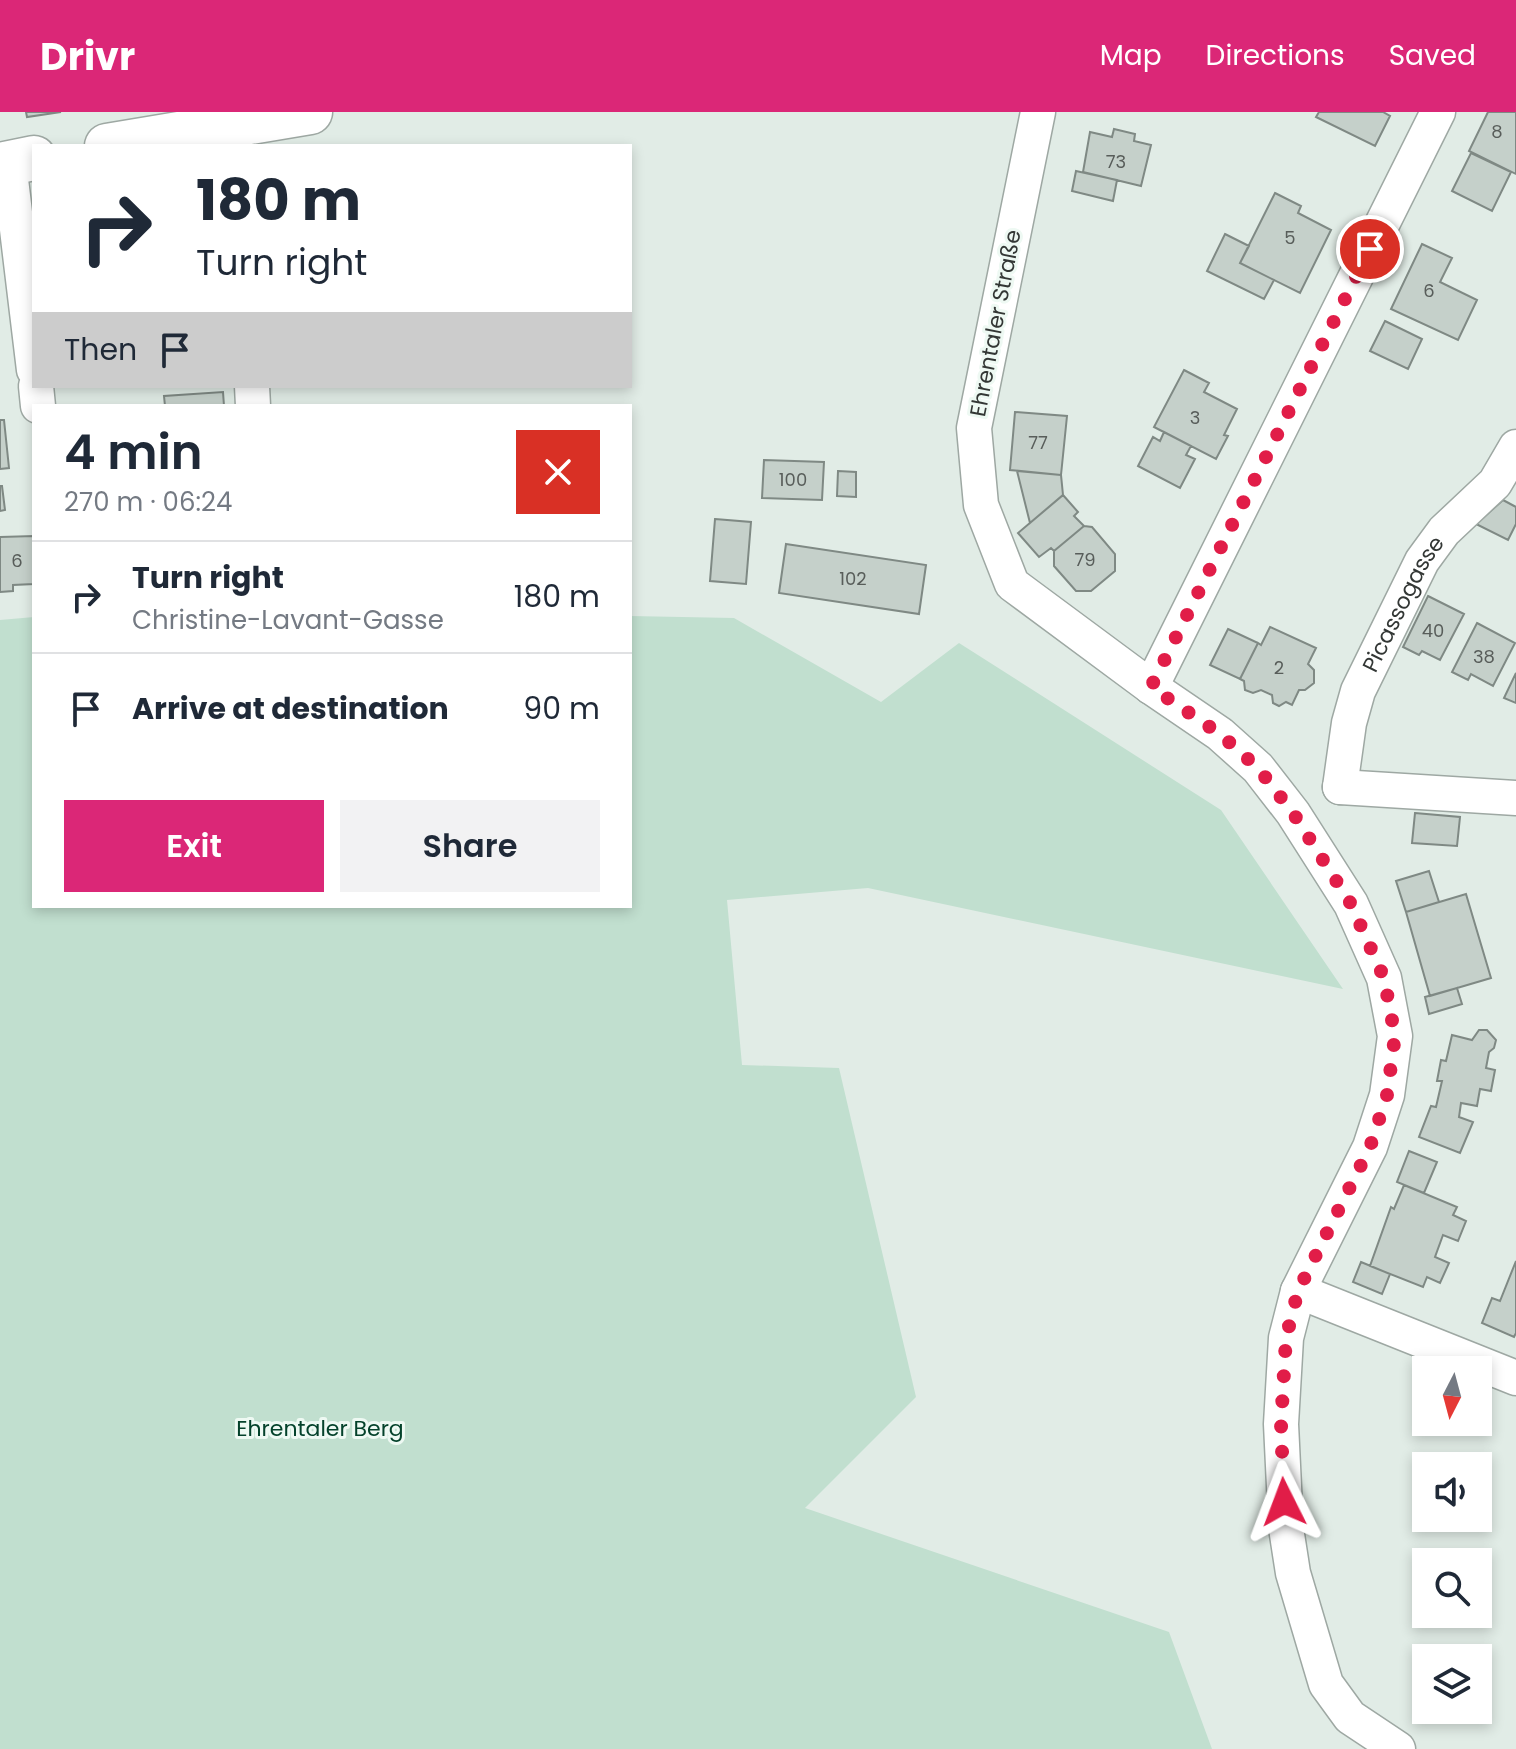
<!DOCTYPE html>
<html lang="en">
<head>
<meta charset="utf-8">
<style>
	:root { --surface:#fff; --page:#f2f2f3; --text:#1f2937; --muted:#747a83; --line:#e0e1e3; --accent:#db2777 }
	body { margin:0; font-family:Poppins,sans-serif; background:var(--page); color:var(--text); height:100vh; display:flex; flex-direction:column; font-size:30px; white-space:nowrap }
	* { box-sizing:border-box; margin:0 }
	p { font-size:26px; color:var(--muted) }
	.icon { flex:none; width:44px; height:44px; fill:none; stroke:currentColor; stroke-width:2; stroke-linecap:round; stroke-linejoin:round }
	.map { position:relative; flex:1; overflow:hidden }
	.sheet { position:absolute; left:32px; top:292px; width:600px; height:504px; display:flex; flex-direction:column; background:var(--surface); border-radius:0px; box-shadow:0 4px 12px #0003 }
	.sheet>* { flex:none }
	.guide { position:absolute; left:32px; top:32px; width:600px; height:244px; border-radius:0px; box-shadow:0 4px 12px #0003; background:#fff; color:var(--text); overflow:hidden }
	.needle { width:52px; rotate:186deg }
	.fabs { position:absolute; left:1412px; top:1244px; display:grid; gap:16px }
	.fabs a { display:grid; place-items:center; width:80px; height:80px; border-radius:0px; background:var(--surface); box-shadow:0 4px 12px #0003; font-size:40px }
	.pin { position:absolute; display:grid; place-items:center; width:68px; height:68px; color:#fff; margin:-34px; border:4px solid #fff; border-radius:50%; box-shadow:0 2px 8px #0007 }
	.me { position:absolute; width:88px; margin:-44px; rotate:357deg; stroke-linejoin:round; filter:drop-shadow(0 0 6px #0008) }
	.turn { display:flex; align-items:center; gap:28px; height:168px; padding:0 32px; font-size:36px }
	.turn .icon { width:104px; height:104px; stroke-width:2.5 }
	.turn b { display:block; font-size:56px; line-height:68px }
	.then { display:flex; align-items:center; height:76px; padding:0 32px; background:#0003; gap:16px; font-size:30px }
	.round { display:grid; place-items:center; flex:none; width:84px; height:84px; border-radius:0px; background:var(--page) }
	.headline { display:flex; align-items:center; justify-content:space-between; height:136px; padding:0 32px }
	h1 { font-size:48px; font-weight:600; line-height:60px }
	.cta { display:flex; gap:16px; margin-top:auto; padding:16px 32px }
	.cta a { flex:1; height:92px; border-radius:0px; background:var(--accent); color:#fff; font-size:32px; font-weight:600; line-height:92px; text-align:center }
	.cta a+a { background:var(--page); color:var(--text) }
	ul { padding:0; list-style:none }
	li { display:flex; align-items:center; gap:24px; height:112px; padding:0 32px; border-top:2px solid var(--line) }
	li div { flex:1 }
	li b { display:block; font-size:30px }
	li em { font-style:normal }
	header { display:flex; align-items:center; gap:48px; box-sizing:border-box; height:112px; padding:0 40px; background:var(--accent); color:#fff }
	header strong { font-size:38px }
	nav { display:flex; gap:44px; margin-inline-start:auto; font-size:28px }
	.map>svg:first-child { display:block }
</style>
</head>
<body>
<header>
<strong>Drivr</strong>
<nav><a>Map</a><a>Directions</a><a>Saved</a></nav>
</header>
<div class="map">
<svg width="1516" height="1637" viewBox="0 0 1516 1637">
	<rect width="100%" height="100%" fill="#e1ece6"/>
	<!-- green -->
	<path fill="#c1dfcf" d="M 630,504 L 734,506 L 881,590 L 959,531 L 1221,698 L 1343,877 L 868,776 L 727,788 L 742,953 L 839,956 L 916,1285 L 805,1396 L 1169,1520 L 1212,1637 L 0,1637 L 0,508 L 34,505 L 34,794 L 630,794 Z"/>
	<!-- building -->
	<path fill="#c5d0ca" stroke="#7f8984" stroke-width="2" d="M 26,0 L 61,0 L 27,5 Z
		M 1319,0 L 1383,0 L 1390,4 L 1375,34 L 1316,5 Z
		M 1488,0 L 1516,0 L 1516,62 L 1469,39 Z
		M 1114,17 L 1135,22 L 1134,29 L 1151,33 L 1141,74 L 1083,60 L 1090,20 L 1112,25 Z
		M 1471,41 L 1511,60 L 1492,99 L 1452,79 Z
		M 1076,59 L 1117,68 L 1113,89 L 1072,79 Z
		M 1275,81 L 1301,94 L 1298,101 L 1331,118 L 1300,181 L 1240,151 Z
		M 1225,122 L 1249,134 L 1240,151 L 1274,168 L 1264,187 L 1207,159 Z
		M 1422,132 L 1452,146 L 1440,170 L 1477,188 L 1458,228 L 1391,197 Z
		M 1385,209 L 1422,227 L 1408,257 L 1370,239 Z
		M 1184,258 L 1209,271 L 1204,280 L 1237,297 L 1224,323 L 1228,324 L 1216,347 L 1154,315 Z
		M 223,280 L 224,294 L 165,294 L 164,284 Z
		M 1015,300 L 1067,304 L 1061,363 L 1010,358 Z
		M 0,308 L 4,308 L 9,356 L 0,357 Z
		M 1164,320 L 1191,334 L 1186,343 L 1195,347 L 1180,376 L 1138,354 L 1153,325 L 1160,329 Z
		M 764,348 L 824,350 L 822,388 L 762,386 Z
		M 838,359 L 856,360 L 856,385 L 837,384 Z
		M 1017,359 L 1061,363 L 1063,383 L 1030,411 Z
		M 0,374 L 2,374 L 5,398 L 0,399 Z
		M 1063,383 L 1078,400 L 1074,404 L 1084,414 L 1054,439 L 1051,436 L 1039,445 L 1018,421 Z
		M 1503,388 L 1516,395 L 1516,412 L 1508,428 L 1476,412 Z
		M 715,407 L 751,410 L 746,472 L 710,469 Z
		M 1084,414 L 1092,415 L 1115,442 L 1115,459 L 1091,479 L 1076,479 L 1054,454 L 1054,439 Z
		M 34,424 L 34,472 L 13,473 L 13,479 L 0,480 L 0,425 Z
		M 786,432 L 926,453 L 919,502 L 779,481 Z
		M 1428,484 L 1464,502 L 1440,548 L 1422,539 L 1419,543 L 1403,535 Z
		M 1477,511 L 1515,531 L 1493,574 L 1471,562 L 1468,568 L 1452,560 Z
		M 1270,515 L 1316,536 L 1308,552 L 1314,558 L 1314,571 L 1305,578 L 1299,578 L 1292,593 L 1286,590 L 1279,594 L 1273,591 L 1272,583 L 1261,578 L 1253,581 L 1245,578 L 1244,569 L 1240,567 L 1258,531 L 1261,533 Z
		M 1228,517 L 1258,531 L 1240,567 L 1210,553 Z
		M 1516,561 L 1516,591 L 1504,586 Z
		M 1415,701 L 1460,705 L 1457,734 L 1412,731 Z
		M 1429,759 L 1439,790 L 1406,800 L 1396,769 Z
		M 1466,782 L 1491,866 L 1430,884 L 1406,800 Z
		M 1457,876 L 1462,892 L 1429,902 L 1425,885 Z
		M 1479,918 L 1487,918 L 1496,928 L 1494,936 L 1489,940 L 1486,956 L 1495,958 L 1491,979 L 1480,977 L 1477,994 L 1461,991 L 1459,1005 L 1473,1010 L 1460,1041 L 1419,1025 L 1431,994 L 1436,995 L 1442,969 L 1437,969 L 1441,948 L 1446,949 L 1452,923 L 1472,928 Z
		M 1409,1039 L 1437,1050 L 1424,1081 L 1397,1070 Z
		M 1404,1073 L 1457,1095 L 1453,1103 L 1466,1109 L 1458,1129 L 1443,1123 L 1435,1145 L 1449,1151 L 1440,1171 L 1427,1165 L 1423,1175 L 1370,1154 L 1391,1095 L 1394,1097 Z
		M 1516,1149 L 1516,1221 L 1514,1225 L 1482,1211 L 1492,1186 L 1500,1189 Z
		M 1361,1150 L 1390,1162 L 1382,1182 L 1353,1170 Z"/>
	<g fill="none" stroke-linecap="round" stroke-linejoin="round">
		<defs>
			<g id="street">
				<path d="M 1038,0 L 974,316 L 981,393 L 1012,472 L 1151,575 L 1220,622 L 1258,656 L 1293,701 L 1351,792 L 1384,866 L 1395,924 L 1387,983 L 1370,1035 L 1298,1179 L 1286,1226 L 1281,1312 L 1286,1416 L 1293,1461 L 1326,1572 L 1350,1605 L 1398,1637"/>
				<path d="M 9,51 L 34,258"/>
				<path d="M 36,274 L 38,294"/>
				<path d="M 252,274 L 253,294"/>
				<path d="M 1151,575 L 1438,0"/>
				<path id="s1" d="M 1340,675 L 1349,611 L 1358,579 L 1422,449 L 1444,419 L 1495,371 L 1516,335"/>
				<path d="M 1340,675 L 1516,686"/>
				<path d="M 1298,1179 L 1516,1266"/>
			</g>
			<path id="secondary" d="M 107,34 L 310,0
				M 0,53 L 34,46"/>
		</defs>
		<!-- street casing -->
		<use href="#street" stroke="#9ea8a3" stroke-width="37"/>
		<!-- secondary casing -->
		<use href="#secondary" stroke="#9ea8a3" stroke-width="47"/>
		<!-- street -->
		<use href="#street" stroke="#fff" stroke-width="34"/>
		<!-- secondary -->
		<use href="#secondary" stroke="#fff" stroke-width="44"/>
	</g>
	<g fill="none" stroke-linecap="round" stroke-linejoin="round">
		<!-- route -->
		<path stroke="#e11d48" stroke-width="14" stroke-dasharray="0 25.2" d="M 1284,1390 L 1281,1312 L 1286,1226 L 1298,1179 L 1370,1035 L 1387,983 L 1395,924 L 1384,866 L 1351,792 L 1293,701 L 1258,656 L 1220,622 L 1151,575 L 1370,137"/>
	</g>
	<g text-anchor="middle" stroke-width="6" stroke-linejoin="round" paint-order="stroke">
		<!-- number labels -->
		<g font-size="18" fill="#585d5a">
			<text x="1497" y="26">8</text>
			<text x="1116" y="56">73</text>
			<text x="1290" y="132">5</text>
			<text x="1429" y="185">6</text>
			<text x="1195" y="312">3</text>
			<text x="1038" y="337">77</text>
			<text x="793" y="374">100</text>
			<text x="1085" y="454">79</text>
			<text x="17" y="455">6</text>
			<text x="853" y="473">102</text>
			<text x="1433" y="525">40</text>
			<text x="1484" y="551">38</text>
			<text x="1279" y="562">2</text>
		</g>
		<!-- street labels -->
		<g font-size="22" fill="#333735" stroke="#eef9f3">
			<text transform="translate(995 211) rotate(-79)" y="8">Ehrentaler Straße</text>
			<text dy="8" stroke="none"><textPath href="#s1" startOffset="196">Picassogasse</textPath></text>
		</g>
		<!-- park labels -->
		<g font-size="22" fill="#04422b" stroke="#eef9f3">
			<text x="320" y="1324">Ehrentaler Berg</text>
		</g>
	</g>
</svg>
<div class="fabs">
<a><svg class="needle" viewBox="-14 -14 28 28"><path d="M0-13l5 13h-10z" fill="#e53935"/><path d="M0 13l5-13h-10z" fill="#747a83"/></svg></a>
<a><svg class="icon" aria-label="sound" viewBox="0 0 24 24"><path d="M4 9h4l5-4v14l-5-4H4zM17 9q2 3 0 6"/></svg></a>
<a><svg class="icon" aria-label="search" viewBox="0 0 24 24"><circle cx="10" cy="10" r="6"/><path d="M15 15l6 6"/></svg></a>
<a><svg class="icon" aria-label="layers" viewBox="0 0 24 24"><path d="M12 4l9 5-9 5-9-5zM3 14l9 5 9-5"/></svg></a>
</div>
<div class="pin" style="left:1370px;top:137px;background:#d93025"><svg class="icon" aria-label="arrive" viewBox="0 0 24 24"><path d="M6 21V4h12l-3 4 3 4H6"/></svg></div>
<svg class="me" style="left:1284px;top:1390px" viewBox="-20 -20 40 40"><path d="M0-17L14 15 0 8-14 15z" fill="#e11d48" stroke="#fff" stroke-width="4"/></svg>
<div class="guide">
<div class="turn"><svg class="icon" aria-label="right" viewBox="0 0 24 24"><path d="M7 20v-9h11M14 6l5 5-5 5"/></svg><div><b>180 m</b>Turn right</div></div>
<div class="then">Then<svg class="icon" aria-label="arrive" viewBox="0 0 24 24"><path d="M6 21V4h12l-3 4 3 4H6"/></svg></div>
</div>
<section class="sheet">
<div class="headline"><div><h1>4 min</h1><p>270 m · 06:24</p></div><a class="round" style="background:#d93025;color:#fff"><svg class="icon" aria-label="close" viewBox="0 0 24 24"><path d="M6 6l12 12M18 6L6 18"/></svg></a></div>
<ul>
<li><svg class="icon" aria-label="right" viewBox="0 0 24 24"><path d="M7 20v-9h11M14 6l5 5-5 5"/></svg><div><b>Turn right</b><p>Christine-Lavant-Gasse</p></div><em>180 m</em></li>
<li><svg class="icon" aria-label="arrive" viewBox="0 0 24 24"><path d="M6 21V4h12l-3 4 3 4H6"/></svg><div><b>Arrive at destination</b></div><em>90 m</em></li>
</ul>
<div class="cta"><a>Exit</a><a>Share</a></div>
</section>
</div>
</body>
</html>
